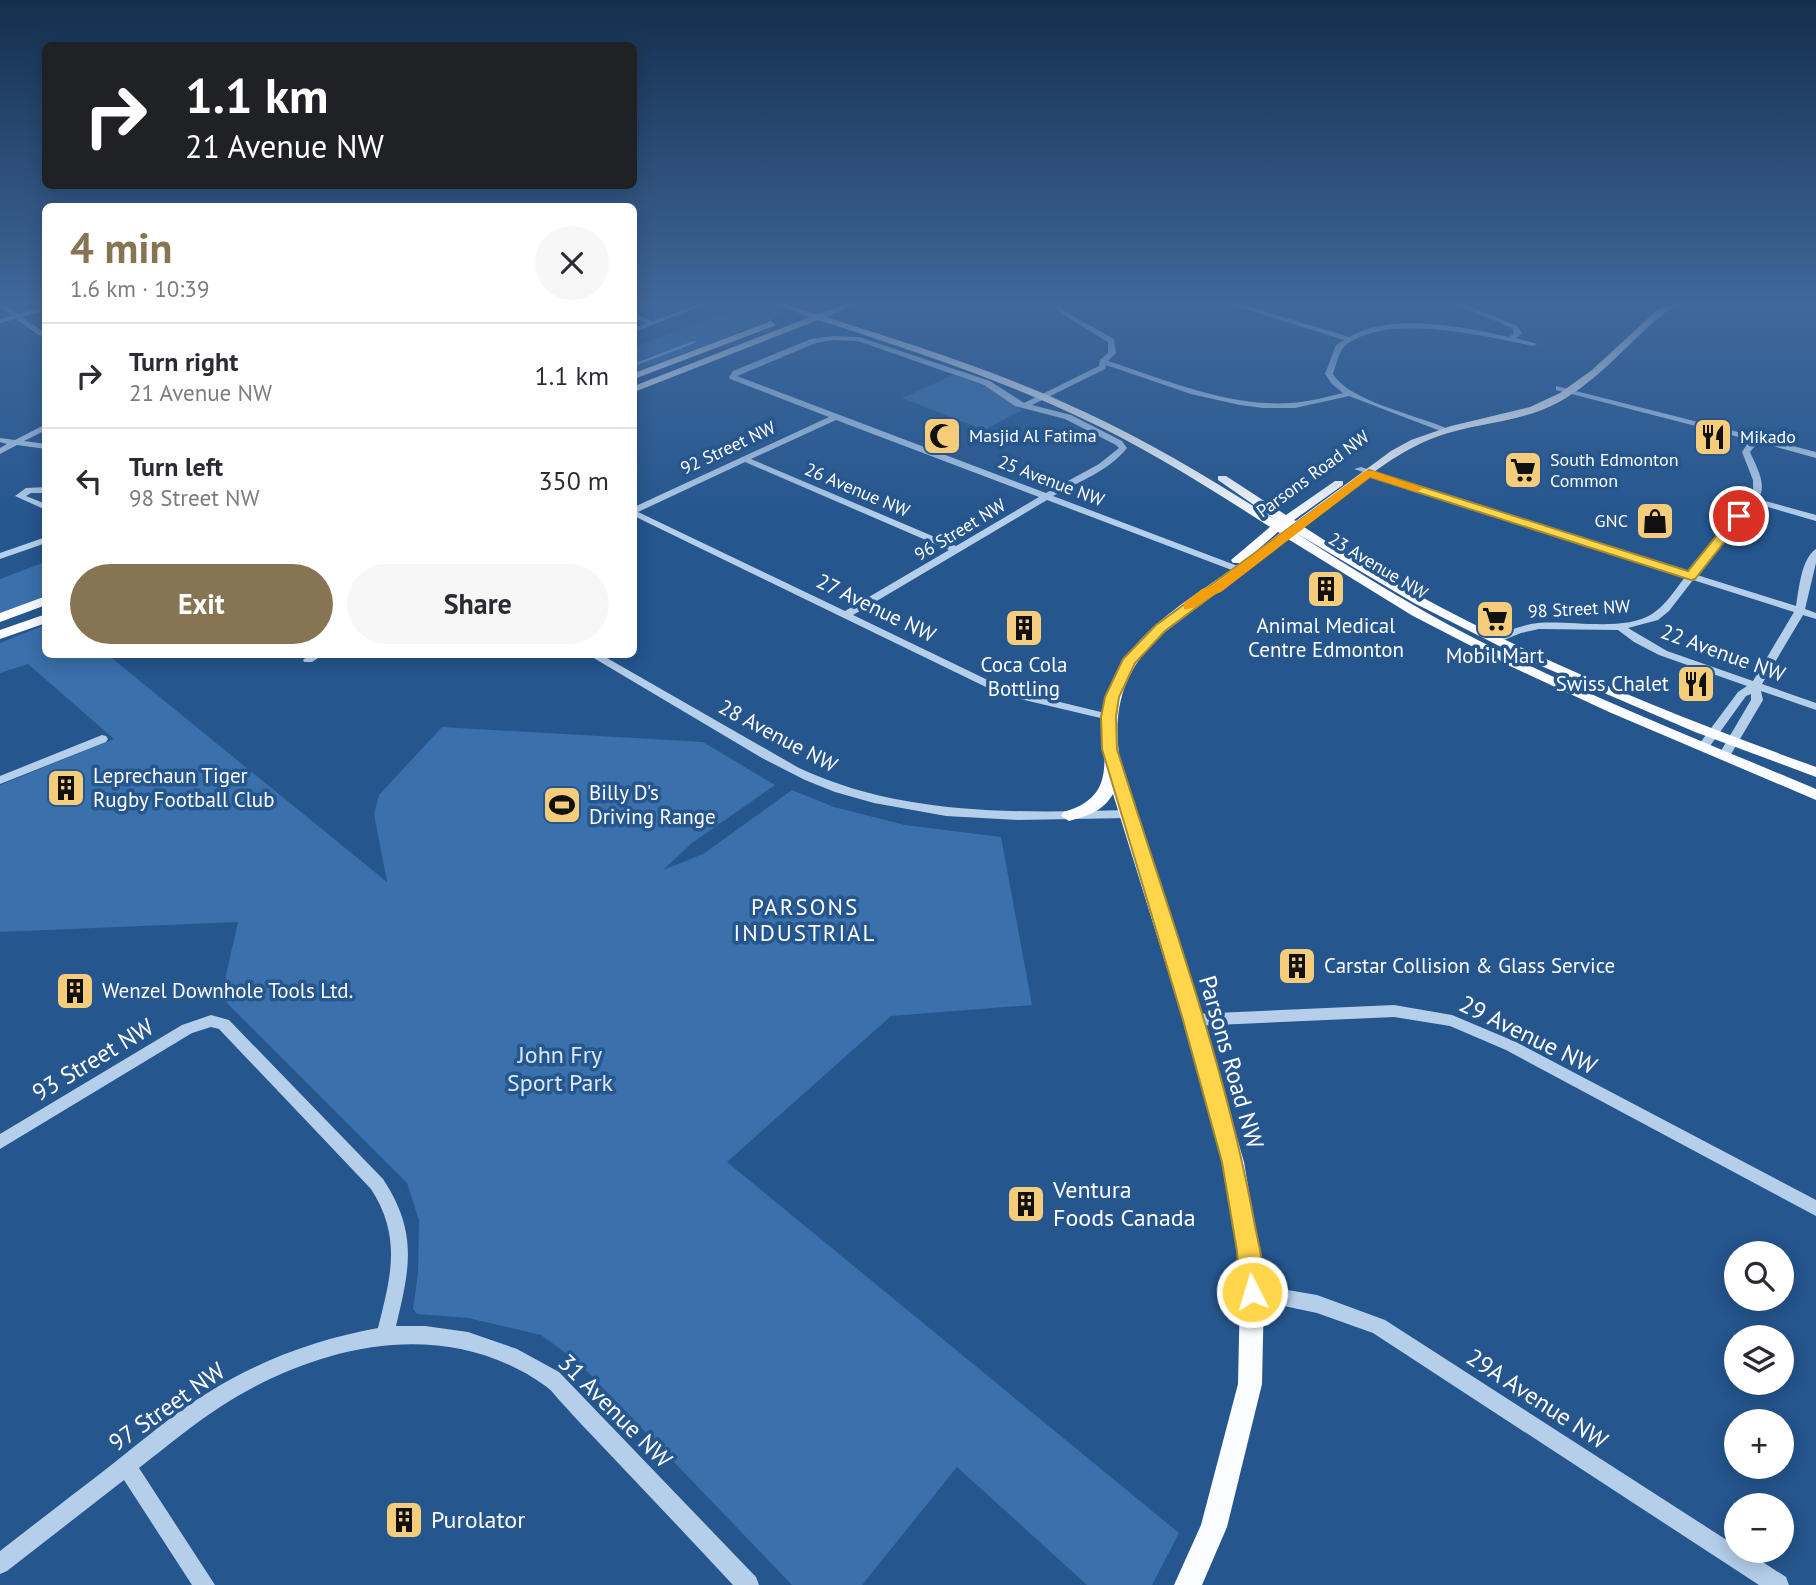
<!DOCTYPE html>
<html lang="en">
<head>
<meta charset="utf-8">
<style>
	:root { --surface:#fff; --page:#f7f7f7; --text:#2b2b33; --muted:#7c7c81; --line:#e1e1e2; --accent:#867453 }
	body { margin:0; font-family:"PT Sans",sans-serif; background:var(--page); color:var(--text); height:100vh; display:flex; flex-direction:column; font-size:26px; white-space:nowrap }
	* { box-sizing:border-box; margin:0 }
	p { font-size:23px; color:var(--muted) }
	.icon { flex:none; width:38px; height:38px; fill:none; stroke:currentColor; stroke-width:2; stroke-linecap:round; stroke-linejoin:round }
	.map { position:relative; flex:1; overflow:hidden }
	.details { position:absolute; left:42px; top:203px; width:595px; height:455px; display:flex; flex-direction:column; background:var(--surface); border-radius:10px; box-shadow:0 4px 18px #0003 }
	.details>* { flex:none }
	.guide { position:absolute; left:42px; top:42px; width:595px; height:147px; border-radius:10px; box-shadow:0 4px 18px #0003; background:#202124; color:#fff; overflow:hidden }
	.controls { position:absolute; left:1724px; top:1241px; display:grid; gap:14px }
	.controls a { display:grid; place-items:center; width:70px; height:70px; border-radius:50%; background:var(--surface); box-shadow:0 4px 18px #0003; font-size:35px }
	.pin { position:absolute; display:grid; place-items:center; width:60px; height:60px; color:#fff; margin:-30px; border:4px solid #fff; border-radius:50%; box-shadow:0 2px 7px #0007 }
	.me { position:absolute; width:77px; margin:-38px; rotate:355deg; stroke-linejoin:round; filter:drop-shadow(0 0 5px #0008) }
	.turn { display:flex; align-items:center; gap:24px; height:147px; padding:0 28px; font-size:32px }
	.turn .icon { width:91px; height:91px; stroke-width:2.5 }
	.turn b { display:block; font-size:49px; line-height:60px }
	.round { display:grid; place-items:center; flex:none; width:74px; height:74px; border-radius:37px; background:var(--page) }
	.head { display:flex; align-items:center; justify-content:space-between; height:119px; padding:0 28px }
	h1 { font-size:42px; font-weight:700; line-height:52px; color:var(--accent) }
	.cta { display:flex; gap:14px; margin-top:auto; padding:14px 28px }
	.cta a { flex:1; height:80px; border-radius:42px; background:var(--accent); color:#fff; font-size:28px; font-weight:700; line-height:80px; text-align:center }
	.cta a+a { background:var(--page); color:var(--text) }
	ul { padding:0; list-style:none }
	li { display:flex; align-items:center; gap:21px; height:105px; padding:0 28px; border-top:2px solid var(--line) }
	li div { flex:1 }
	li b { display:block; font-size:26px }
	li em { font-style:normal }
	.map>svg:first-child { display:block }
</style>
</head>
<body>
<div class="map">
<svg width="1816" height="1585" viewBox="0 0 1816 1585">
	<rect width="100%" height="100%" fill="#25568e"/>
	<!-- green -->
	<path fill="#3a70ab" d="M 751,301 L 774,305 L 780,313 L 771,320 L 634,372 L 634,347 L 729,312 Z
		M 953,375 L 988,387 L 1022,410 L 984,430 L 902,398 Z
		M 45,562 L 45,596 L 0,613 L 0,579 Z
		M 45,625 L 46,654 L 108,655 L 387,882 L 374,814 L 379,795 L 442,727 L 703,742 L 775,785 L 692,843 L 663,870 L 703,854 L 792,790 L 834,807 L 905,825 L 1001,837 L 1032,1005 L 891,1016 L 727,1162 L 1179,1533 L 1152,1585 L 1087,1585 L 957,1467 L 862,1585 L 792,1585 L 578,1362 L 541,1335 L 468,1318 L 417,1314 L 413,1309 L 418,1273 L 419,1220 L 407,1183 L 221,997 L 238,922 L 0,932 L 0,785 L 114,739 L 28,664 L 0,673 L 0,643 Z"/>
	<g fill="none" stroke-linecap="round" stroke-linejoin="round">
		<!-- stream -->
		<path stroke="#aacaec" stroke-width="2" d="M 634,365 L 694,342"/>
		<!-- minor -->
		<path fill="#b5cfeb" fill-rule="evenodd" d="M 697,301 L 704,301 L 706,304 L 634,332 L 634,328 L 647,323 L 634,318 L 634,314 L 653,321 L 699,304 Z
			M 1050,301 L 1057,301 L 1066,312 L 1114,339 L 1116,353 L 1108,361 C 1167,380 1227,407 1290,403 C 1308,402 1326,397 1343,393 L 1332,384 L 1325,374 L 1336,345 L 1344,340 L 1220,301 L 1231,301 L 1349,337 C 1392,312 1463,327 1509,337 L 1514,333 L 1512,328 L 1448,301 L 1457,301 L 1517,326 L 1522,333 L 1516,338 L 1537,344 L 1533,346 C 1485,336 1387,312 1346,345 C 1339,350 1336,365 1333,374 C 1349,401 1416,415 1446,428 L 1447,430 L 1443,432 L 1349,396 L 1295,408 L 1263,408 L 1240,405 L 1191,394 L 1106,365 L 1105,369 L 1032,405 L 1071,415 L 1122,441 L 1127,448 C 1109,471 1078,482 1053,496 L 1243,568 L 1243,572 L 1237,572 L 1047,500 L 853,615 L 996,684 L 1027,694 L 1113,715 L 1115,717 L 1109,720 L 1020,699 L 988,688 L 634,516 L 634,507 L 829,417 L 730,379 L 729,377 L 733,371 L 811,339 L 833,336 L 859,337 L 990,381 L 1024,403 L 1099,366 L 1100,360 L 1108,353 L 1108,342 L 1062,314 ZM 833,340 L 858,341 L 984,385 L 1015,406 L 1065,419 L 1116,445 L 1119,448 L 1099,464 L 1046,493 L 737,376 L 816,343 ZM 836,420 L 1039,497 L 956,546 L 751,459 ZM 745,462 L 949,550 L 845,611 L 638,512 Z
			M 0,302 L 18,314 L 46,306 L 46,310 L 22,317 L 46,334 L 46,340 L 16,319 L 0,323 L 0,319 L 11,316 L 0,307 Z
			M 1556,386 L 1816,452 L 1816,458 L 1758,442 L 1750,452 C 1756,466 1768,485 1758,499 L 1816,515 L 1816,521 L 1754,503 L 1697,575 L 1796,606 C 1799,589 1801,559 1816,549 L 1816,563 L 1805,609 L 1816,613 L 1816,619 L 1803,615 L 1762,684 L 1816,703 L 1816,710 L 1761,691 L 1763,700 L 1730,756 L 1724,760 L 1718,756 L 1751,700 L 1751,694 L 1746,696 L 1707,750 L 1703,751 L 1697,747 L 1738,692 L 1747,686 L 1659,655 L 1634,642 L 1618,630 L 1539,629 L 1521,633 L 1499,642 L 1491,642 L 1490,640 L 1491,638 C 1507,631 1521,625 1538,623 C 1571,620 1624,632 1652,614 C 1666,605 1675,590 1685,577 L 1354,469 L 1361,467 L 1689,572 L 1753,494 L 1753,480 L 1742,452 L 1750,440 L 1556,390 ZM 1693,580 L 1794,612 L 1753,681 L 1667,651 L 1628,628 L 1658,620 L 1669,611 Z
			M 46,424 L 46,430 L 24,441 L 46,444 L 46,449 L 17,445 L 0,454 L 0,448 L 7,444 L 0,442 L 0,438 L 15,440 Z
			M 46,487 L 46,493 L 31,493 L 26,496 L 46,504 L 46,510 L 15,496 L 26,488 Z
			M 46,537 L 46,543 L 0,559 L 0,553 Z
			M 310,654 L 324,654 L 312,662 L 304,662 L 303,660 Z
			M 587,654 L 600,654 L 799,768 C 902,816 1016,813 1128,810 L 1134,814 L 1128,818 L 1018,820 L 946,816 L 874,803 L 835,792 L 805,780 L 762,758 Z
			M 102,735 L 106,736 L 108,739 L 106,742 L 0,784 L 0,776 Z
			M 1394,1005 L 1452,1015 L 1516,1042 L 1816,1200 L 1816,1216 L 1506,1050 L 1450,1026 L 1394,1017 L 1193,1026 L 1188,1024 L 1186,1020 L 1188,1016 L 1193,1014 Z
			M 211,1015 L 229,1020 L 383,1179 C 418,1232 410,1268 396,1326 L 425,1326 L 468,1332 L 517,1349 L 559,1372 L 756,1577 L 759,1585 L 733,1585 C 690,1539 646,1492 602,1446 C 589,1432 575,1418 562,1403 C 556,1397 551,1389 544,1385 C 443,1314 316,1345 220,1407 C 192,1425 166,1447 139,1468 L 215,1585 L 192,1585 L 124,1480 L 7,1571 L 0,1574 L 0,1551 C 37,1522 74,1494 110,1466 C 142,1441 174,1413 209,1392 C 261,1360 317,1339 378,1328 C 391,1276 402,1237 371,1189 L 219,1029 L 211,1027 L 192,1033 L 0,1149 L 0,1134 L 182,1025 Z
			M 1252,1284 L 1317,1295 L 1385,1320 L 1736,1546 L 1736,1550 L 1744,1550 L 1786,1577 L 1789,1585 L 1759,1585 L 1373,1333 L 1317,1313 L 1246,1298 L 1243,1292 L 1246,1286 Z"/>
		<!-- major -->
		<path fill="#fafcff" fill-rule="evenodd" d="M 766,301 C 783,301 807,315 820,313 C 835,310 846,301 862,301 L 826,317 C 914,345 1003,373 1087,413 C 1153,444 1216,482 1277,521 L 1218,480 L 1218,476 L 1226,476 L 1286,515 L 1335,481 L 1343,481 L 1343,485 L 1294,520 L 1296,521 L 1391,451 L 1411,440 L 1451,426 L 1530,407 L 1560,393 L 1592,370 L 1657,310 L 1672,301 L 1683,301 C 1675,307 1665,312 1657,319 C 1625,347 1597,381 1559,402 C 1521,423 1477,422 1436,437 C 1387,455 1345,496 1304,527 C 1462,631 1639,703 1816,767 L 1816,777 L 1695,732 L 1525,659 L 1414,603 L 1296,533 C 1353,569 1410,605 1470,636 C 1582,694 1700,740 1816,789 L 1816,800 L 1609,712 L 1510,666 L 1413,616 L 1288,539 L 1157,638 C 1119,678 1112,715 1121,768 L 1203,1020 L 1244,1162 L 1259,1251 L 1264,1292 L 1262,1384 L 1227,1527 L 1202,1585 L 1174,1585 L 1201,1525 L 1238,1384 L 1240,1292 L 1237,1251 L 1222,1162 L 1183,1020 L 1113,794 C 1103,811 1088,816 1069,821 L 1061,816 L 1063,812 C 1130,794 1091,741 1109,691 C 1129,631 1192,599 1240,563 L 1233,563 L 1231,560 L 1270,527 C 1208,487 1145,447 1077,416 C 993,377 906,348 818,320 L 634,392 L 634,386 L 810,317 ZM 1278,532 L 1280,533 L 1248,558 Z
			M 794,301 L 817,301 L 813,304 Z
			M 771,321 L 775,324 L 774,326 L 634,379 L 634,373 Z
			M 46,596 L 46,605 L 0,622 L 0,613 Z
			M 46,614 L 46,623 L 0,639 L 0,630 Z"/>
	</g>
	<!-- sky -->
	<linearGradient id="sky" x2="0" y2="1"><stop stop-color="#142f4e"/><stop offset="0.58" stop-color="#40689b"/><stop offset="1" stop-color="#40689b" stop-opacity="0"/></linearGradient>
	<rect width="1816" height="523" fill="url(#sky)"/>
	<!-- route -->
	<path fill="#ffd54a" stroke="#a68a30" stroke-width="2" d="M 1369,470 L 1688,571 L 1734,514 L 1745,516 L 1695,579 L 1691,580 L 1370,477 L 1165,631 L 1135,663 L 1119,697 L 1116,717 L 1117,749 C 1166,906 1226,1064 1255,1226 C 1259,1247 1269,1280 1260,1300 L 1252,1303 L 1244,1300 L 1240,1292 L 1237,1251 L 1222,1162 L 1183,1020 L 1102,749 L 1101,717 L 1105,697 L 1123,659 L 1156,625 Z"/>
	<!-- slow -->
	<path fill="#f59e0b" d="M 1365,471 L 1373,471 L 1423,488 L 1417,492 L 1370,477 L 1221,592 C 1208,596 1197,611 1184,609 L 1184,603 L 1202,589 L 1212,586 Z"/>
	<!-- icons -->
	<defs>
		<symbol id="mosque-square" viewBox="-11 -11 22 22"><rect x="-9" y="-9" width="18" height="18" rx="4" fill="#f5cd7a" stroke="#25568e"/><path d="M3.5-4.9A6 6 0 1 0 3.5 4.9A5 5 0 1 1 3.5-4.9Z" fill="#111"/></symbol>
		<symbol id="restaurant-square" viewBox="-11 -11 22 22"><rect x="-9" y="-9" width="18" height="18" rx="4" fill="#f5cd7a" stroke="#25568e"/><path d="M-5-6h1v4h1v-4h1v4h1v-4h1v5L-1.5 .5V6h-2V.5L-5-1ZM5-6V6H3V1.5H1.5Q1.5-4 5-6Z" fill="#111"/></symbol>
		<symbol id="supermarket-square" viewBox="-11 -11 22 22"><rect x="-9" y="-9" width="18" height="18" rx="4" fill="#f5cd7a" stroke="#25568e"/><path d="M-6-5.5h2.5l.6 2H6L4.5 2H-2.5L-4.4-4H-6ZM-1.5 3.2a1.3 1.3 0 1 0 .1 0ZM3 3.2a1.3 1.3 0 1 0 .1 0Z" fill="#111"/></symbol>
		<symbol id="shop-square" viewBox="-11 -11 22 22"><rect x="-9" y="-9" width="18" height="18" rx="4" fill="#f5cd7a" stroke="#25568e"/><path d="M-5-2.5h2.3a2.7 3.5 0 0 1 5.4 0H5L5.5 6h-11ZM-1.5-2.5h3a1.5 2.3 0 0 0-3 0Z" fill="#111"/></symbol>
		<symbol id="building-square" viewBox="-11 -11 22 22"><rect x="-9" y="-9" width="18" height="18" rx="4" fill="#f5cd7a" stroke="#25568e"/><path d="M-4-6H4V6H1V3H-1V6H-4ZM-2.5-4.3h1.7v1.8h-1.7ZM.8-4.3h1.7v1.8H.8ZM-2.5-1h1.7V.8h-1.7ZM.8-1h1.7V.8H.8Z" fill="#111"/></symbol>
		<symbol id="stadium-square" viewBox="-11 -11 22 22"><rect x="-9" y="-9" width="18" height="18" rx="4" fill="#f5cd7a" stroke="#25568e"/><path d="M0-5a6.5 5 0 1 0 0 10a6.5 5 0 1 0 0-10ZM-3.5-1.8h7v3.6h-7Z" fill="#111"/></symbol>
	</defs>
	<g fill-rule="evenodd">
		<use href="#mosque-square" x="920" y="414" width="44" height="44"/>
		<use href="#restaurant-square" x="1691" y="415" width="44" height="44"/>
		<use href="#supermarket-square" x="1501" y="448" width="44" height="44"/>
		<use href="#shop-square" x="1633" y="499" width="44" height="44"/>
		<use href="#building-square" x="1304" y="567" width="44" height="44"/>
		<use href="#supermarket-square" x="1473" y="597" width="44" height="44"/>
		<use href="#building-square" x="1002" y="606" width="44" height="44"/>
		<use href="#restaurant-square" x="1674" y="662" width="44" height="44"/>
		<use href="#building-square" x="44" y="766" width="44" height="44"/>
		<use href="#stadium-square" x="540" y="783" width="44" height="44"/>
		<use href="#building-square" x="1275" y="944" width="44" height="44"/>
		<use href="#building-square" x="53" y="969" width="44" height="44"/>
		<use href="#building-square" x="1004" y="1182" width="44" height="44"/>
		<use href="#building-square" x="382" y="1498" width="44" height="44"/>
	</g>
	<g text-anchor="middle" stroke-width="7" stroke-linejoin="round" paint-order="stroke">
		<!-- far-poi labels -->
		<g font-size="18" fill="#fff" stroke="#25568e" text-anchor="start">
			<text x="969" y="442">Masjid Al Fatima</text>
			<text x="1740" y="443">Mikado</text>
			<text x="1550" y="466">South Edmonton<tspan x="1550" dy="21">Common</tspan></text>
			<text x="1628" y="527" text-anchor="end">GNC</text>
		</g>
		<!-- far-street labels -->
		<g font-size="18" fill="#fff" stroke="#25568e">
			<text transform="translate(728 448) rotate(-25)" y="6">92 Street NW</text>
			<text transform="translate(1313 474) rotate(-36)" y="6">Parsons Road NW</text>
			<text transform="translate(1051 481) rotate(21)" y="6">25 Avenue NW</text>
			<text transform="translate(857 490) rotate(23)" y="6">26 Avenue NW</text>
			<text transform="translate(960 530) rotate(-31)" y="6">96 Street NW</text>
			<text transform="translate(1378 566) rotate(31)" y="6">23 Avenue NW</text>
			<text transform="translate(1579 609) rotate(-3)" y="6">98 Street NW</text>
		</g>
		<!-- street labels -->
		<g font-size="21" fill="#fff" stroke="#25568e">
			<text transform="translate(876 608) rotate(26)" y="7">27 Avenue NW</text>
			<text transform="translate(1723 653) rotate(20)" y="7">22 Avenue NW</text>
			<text transform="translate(778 736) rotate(28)" y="7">28 Avenue NW</text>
		</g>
		<!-- poi labels -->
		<g font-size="21" fill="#fff" stroke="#25568e" text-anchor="start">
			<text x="1326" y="633" text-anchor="middle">Animal Medical<tspan x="1326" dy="24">Centre Edmonton</tspan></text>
			<text x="1495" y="663" text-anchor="middle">Mobil Mart</text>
			<text x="1024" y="672" text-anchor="middle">Coca Cola<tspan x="1024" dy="24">Bottling</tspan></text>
			<text x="1669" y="691" text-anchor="end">Swiss Chalet</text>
			<text x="93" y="783">Leprechaun Tiger<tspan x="93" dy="24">Rugby Football Club</tspan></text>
			<text x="589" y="800">Billy D's<tspan x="589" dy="24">Driving Range</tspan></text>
			<text x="1324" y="973">Carstar Collision &amp; Glass Service</text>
			<text x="102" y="998">Wenzel Downhole Tools Ltd.</text>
		</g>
		<!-- neighbourhood labels -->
		<g font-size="23" letter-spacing="2" fill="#fff" stroke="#25568e">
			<text x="805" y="915">PARSONS<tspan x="805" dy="26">INDUSTRIAL</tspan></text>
		</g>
		<!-- near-street labels -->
		<g font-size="24" fill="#fff" stroke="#25568e">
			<text transform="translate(1528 1035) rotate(26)" y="8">29 Avenue NW</text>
			<text transform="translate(93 1060) rotate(-31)" y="8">93 Street NW</text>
			<text transform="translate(1231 1062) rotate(74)" y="8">Parsons Road NW</text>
			<text transform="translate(1537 1399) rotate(33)" y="8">29A Avenue NW</text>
			<text transform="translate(167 1407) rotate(-35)" y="8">97 Street NW</text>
			<text transform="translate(615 1411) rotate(45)" y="8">31 Avenue NW</text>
		</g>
		<!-- near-park labels -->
		<g font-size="24" fill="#dae9f8" stroke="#25568e">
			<text x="560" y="1063">John Fry<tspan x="560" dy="28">Sport Park</tspan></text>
		</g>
		<!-- near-poi labels -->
		<g font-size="24" fill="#fff" stroke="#25568e" text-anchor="start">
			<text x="1053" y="1198">Ventura<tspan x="1053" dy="28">Foods Canada</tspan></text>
			<text x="431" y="1528">Purolator</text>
		</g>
	</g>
</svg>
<div class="controls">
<a><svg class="icon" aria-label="search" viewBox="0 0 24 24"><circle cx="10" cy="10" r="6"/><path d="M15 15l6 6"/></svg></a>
<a><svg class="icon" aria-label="layers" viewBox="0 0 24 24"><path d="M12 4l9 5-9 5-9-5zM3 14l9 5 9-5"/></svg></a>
<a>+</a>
<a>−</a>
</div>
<div class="pin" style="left:1739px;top:516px;background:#d93025"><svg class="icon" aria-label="arrive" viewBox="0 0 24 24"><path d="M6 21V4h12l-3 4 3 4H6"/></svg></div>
<svg class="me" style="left:1252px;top:1292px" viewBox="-20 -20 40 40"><circle r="17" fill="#ffd54a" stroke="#fff" stroke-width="3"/><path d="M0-11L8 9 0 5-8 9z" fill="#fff"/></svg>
<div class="guide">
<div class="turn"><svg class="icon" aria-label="right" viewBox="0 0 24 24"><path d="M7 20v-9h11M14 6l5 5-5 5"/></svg><div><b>1.1 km</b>21 Avenue NW</div></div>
</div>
<section class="details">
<div class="head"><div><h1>4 min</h1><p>1.6 km · 10:39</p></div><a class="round"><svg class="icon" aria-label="close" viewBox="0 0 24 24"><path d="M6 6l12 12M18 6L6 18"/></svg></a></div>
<ul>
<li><svg class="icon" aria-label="right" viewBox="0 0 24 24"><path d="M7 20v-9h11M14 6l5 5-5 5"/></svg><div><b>Turn right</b><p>21 Avenue NW</p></div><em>1.1 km</em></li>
<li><svg class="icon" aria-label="left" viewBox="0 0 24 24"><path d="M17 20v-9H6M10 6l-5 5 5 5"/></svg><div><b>Turn left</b><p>98 Street NW</p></div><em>350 m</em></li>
</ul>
<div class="cta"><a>Exit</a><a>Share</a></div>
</section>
</div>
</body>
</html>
